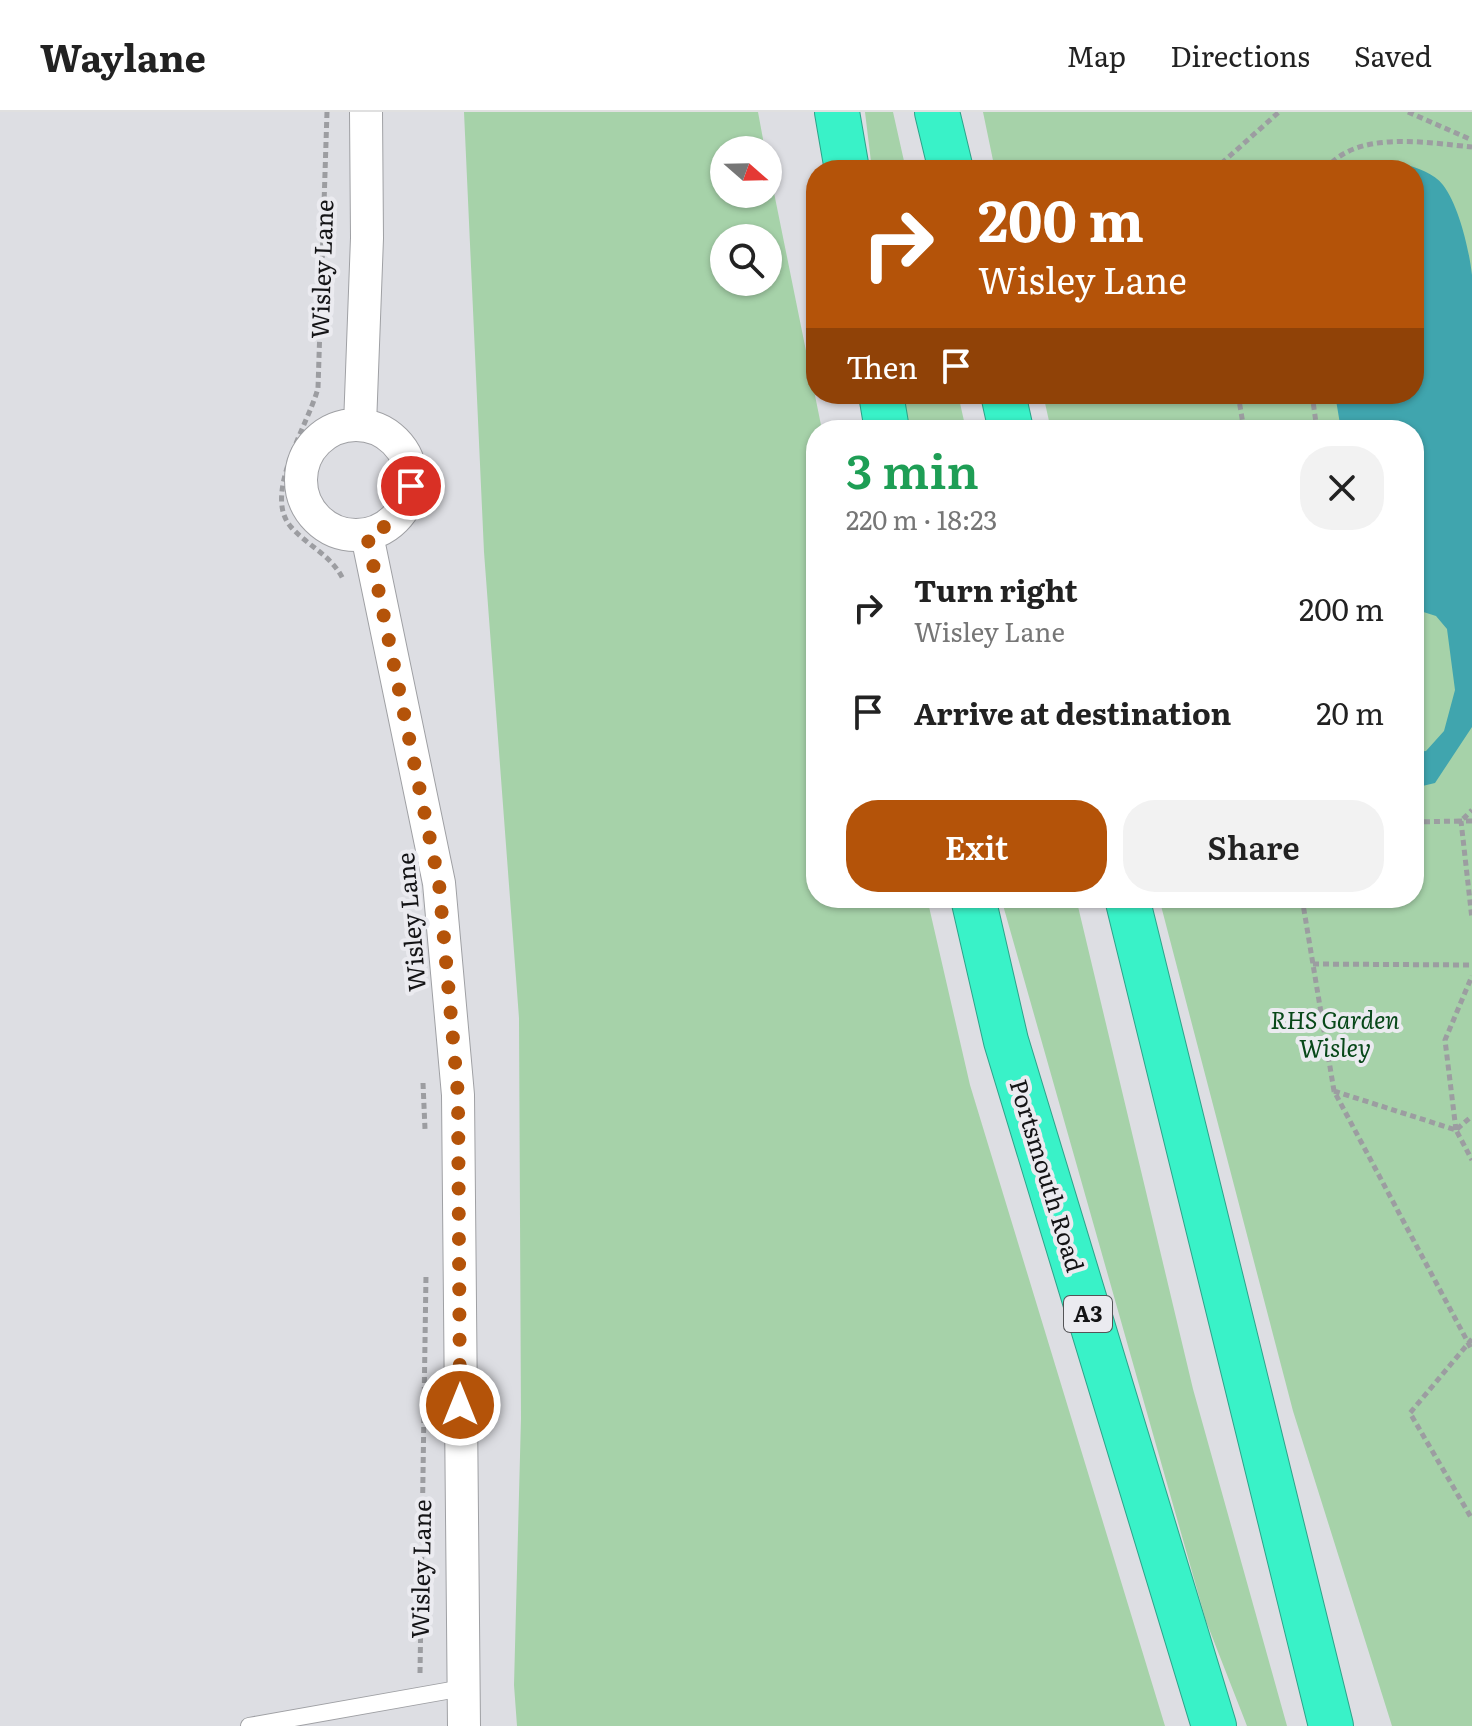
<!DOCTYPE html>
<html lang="en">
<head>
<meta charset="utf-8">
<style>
	:root { --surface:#fff; --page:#f2f2f2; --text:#222; --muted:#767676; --line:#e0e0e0; --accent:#b45309 }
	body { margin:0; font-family:Literata,serif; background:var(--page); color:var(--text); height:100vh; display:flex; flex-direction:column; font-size:30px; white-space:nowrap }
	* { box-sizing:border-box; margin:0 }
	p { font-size:26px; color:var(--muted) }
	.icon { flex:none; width:44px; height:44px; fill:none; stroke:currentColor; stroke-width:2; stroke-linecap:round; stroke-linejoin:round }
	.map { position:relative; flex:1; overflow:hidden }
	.sheet { position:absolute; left:806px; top:308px; width:618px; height:488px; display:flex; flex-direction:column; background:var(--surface); border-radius:32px; box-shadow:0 2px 6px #0004 }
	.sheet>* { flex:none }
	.top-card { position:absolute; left:806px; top:48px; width:618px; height:244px; border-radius:32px; box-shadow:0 2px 6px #0004; background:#b45309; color:#fff; overflow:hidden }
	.needle { width:52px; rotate:110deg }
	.controls { position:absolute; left:710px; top:24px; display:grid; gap:16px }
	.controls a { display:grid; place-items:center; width:72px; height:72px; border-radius:50%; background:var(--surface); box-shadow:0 2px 6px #0004; font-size:40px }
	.pin { position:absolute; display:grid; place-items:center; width:68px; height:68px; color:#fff; margin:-34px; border:4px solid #fff; border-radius:50%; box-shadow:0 2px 8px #0007 }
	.me { position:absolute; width:88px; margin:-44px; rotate:0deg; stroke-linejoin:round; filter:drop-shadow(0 0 6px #0008) }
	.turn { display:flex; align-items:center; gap:28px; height:168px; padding:0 40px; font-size:36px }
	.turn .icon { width:104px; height:104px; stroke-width:2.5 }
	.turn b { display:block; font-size:56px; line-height:68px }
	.then { display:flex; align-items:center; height:76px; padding:0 40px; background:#0003; gap:16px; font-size:30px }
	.round { display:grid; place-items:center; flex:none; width:84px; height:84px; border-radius:32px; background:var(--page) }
	.headline { display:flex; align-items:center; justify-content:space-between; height:136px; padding:0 40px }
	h1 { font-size:48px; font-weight:600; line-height:60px; color:#1e9e55 }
	.button { display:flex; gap:16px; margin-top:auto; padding:16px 40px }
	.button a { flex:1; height:92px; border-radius:32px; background:var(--accent); color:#fff; font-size:32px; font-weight:600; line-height:92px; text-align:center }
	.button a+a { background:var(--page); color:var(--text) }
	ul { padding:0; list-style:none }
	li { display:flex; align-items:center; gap:24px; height:104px; padding:0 40px }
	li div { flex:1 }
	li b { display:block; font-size:30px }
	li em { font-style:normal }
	header { display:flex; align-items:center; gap:48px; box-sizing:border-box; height:112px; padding:0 40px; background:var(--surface); border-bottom:2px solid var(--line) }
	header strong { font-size:38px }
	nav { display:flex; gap:44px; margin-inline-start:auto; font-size:28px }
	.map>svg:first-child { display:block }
</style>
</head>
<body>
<header>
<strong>Waylane</strong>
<nav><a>Map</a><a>Directions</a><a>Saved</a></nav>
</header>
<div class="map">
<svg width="1472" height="1614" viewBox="0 0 1472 1614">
	<rect width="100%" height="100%" fill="#dddee3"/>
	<!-- green -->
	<path fill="#a6d2a9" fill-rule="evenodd" d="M 464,0 L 758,0 L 765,38 L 724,38 L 724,82 L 768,82 L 768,51 L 822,318 L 816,318 L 816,786 L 927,786 L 970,973 L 1165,1614 L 517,1614 L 514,1573 L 521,1306 L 519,906 L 484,440 ZM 724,126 L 768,126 L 768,170 L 724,170 Z
		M 865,0 L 893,0 L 906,58 L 872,58 Z
		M 983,0 L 1472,0 L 1472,1614 L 1392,1614 L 1293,1299 L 1159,786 L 1414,786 L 1414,318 L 1051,318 L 1043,282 L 1414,282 L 1414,58 L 995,58 Z
		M 900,282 L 958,282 L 966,318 L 906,318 Z
		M 1001,786 L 1076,786 L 1193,1277 L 1287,1614 L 1247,1614 L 1206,1509 Z"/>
	<!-- water -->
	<path fill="#40a5ae" d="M 1404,52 C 1417,56 1434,61 1443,73 C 1459,94 1469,137 1472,163 L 1472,615 L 1435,671 L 1414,676 L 1414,640 L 1426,639 L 1444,619 L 1455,578 L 1447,517 L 1436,504 L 1414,497 L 1414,318 L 1341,318 L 1335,282 L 1414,282 L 1414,58 L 1384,58 Z"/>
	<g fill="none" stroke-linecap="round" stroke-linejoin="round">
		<defs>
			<path id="lane" d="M 249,1614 L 463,1576"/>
			<path id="street" d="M301 368a55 55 0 1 1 110 0a55 55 0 1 1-110 0Z
				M 360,313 L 367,126 L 366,0
				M 367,423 L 439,771 L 458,983 L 464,1614"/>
			<path id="highway" d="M 837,0 L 847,58
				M 937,0 L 951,58
				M 881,282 L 887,318
				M 1003,282 L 1011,318
				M 973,786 L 1006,929 L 1214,1614
				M 1127,786 L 1331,1614"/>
		</defs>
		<!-- lane casing -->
		<use href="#lane" stroke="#9fa0a4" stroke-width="18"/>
		<!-- street casing -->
		<use href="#street" stroke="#9fa0a4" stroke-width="34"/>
		<!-- highway casing -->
		<use href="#highway" stroke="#2ca48a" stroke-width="46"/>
		<!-- path -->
		<path stroke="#9c9da1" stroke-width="5" stroke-dasharray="6 4" stroke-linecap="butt" d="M 327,0 L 318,276 C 308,314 262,382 291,415 C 309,435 331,443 343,467
			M 1408,0 L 1472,28
			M 1214,58 L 1279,0
			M 1325,58 C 1356,17 1428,31 1472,35
			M 1238,282 L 1244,318
			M 1312,282 L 1317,318
			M 1472,709 L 1461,709 L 1472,807
			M 1414,710 L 1461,709 L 1472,698
			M 1302,786 L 1334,979 L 1472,1238
			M 1313,852 L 1472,853
			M 423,971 L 425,1017
			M 1334,979 L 1456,1018 L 1472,1048
			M 1457,1017 L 1472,1004
			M 1456,1018 L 1445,928 L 1472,864
			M 1472,1227 L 1410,1301 L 1472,1407
			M 420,1561 L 426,1163"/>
		<!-- lane -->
		<use href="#lane" stroke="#fff" stroke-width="16"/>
		<!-- street -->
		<use href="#street" stroke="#fff" stroke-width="32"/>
		<!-- highway -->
		<use href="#highway" stroke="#39f2c8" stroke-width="44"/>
	</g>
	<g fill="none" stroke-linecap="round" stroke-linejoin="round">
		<!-- route -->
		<path stroke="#b45309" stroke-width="14" stroke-dasharray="0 25.2" d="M 411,374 C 404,400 392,414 367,423 L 439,771 L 458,983 L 460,1293"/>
	</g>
	<g text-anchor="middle" stroke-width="8" stroke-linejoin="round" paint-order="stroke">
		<!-- shield labels -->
		<rect fill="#ebebf0" stroke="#545457" stroke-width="2" x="1064" y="1184" width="48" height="36" rx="6"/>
		<g font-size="22" font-weight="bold" fill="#141416">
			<text x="1088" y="1210">A3</text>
		</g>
		<!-- street labels -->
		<g font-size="24" fill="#141416" stroke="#ebebf0">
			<text transform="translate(323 157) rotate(-88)" y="8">Wisley Lane</text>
			<text transform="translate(412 810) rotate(-95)" y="8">Wisley Lane</text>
			<text transform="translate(1046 1064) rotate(73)" y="8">Portsmouth Road</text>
			<text transform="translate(422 1457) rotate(-89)" y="8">Wisley Lane</text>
		</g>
		<!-- park labels -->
		<g font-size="24" font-style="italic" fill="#084819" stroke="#ebebf0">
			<text x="1335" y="917">RHS Garden<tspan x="1335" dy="28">Wisley</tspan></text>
		</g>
	</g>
</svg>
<div class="controls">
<a><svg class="needle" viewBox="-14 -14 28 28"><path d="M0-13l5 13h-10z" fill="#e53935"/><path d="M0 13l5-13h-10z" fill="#767676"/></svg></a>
<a><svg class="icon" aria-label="search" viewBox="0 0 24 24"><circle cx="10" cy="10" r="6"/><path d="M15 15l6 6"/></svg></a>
</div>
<div class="pin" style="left:411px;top:374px;background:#d93025"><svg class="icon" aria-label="arrive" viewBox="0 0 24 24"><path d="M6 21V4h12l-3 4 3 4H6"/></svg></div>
<svg class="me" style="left:460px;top:1293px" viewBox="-20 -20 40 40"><circle r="17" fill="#b45309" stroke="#fff" stroke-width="3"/><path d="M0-11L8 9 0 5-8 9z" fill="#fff"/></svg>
<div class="top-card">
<div class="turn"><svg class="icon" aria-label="right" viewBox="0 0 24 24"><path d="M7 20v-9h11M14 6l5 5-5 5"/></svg><div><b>200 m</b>Wisley Lane</div></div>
<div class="then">Then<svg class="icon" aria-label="arrive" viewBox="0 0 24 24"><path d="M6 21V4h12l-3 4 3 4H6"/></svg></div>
</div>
<section class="sheet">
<div class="headline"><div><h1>3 min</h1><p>220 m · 18:23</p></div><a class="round"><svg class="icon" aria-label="close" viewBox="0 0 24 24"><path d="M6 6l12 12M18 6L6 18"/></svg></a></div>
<ul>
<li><svg class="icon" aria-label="right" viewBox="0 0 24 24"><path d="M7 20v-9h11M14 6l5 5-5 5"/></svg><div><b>Turn right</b><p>Wisley Lane</p></div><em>200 m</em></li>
<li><svg class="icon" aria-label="arrive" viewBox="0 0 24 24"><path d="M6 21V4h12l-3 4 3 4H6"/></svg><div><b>Arrive at destination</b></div><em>20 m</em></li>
</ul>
<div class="button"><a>Exit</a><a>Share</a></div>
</section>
</div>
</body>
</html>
